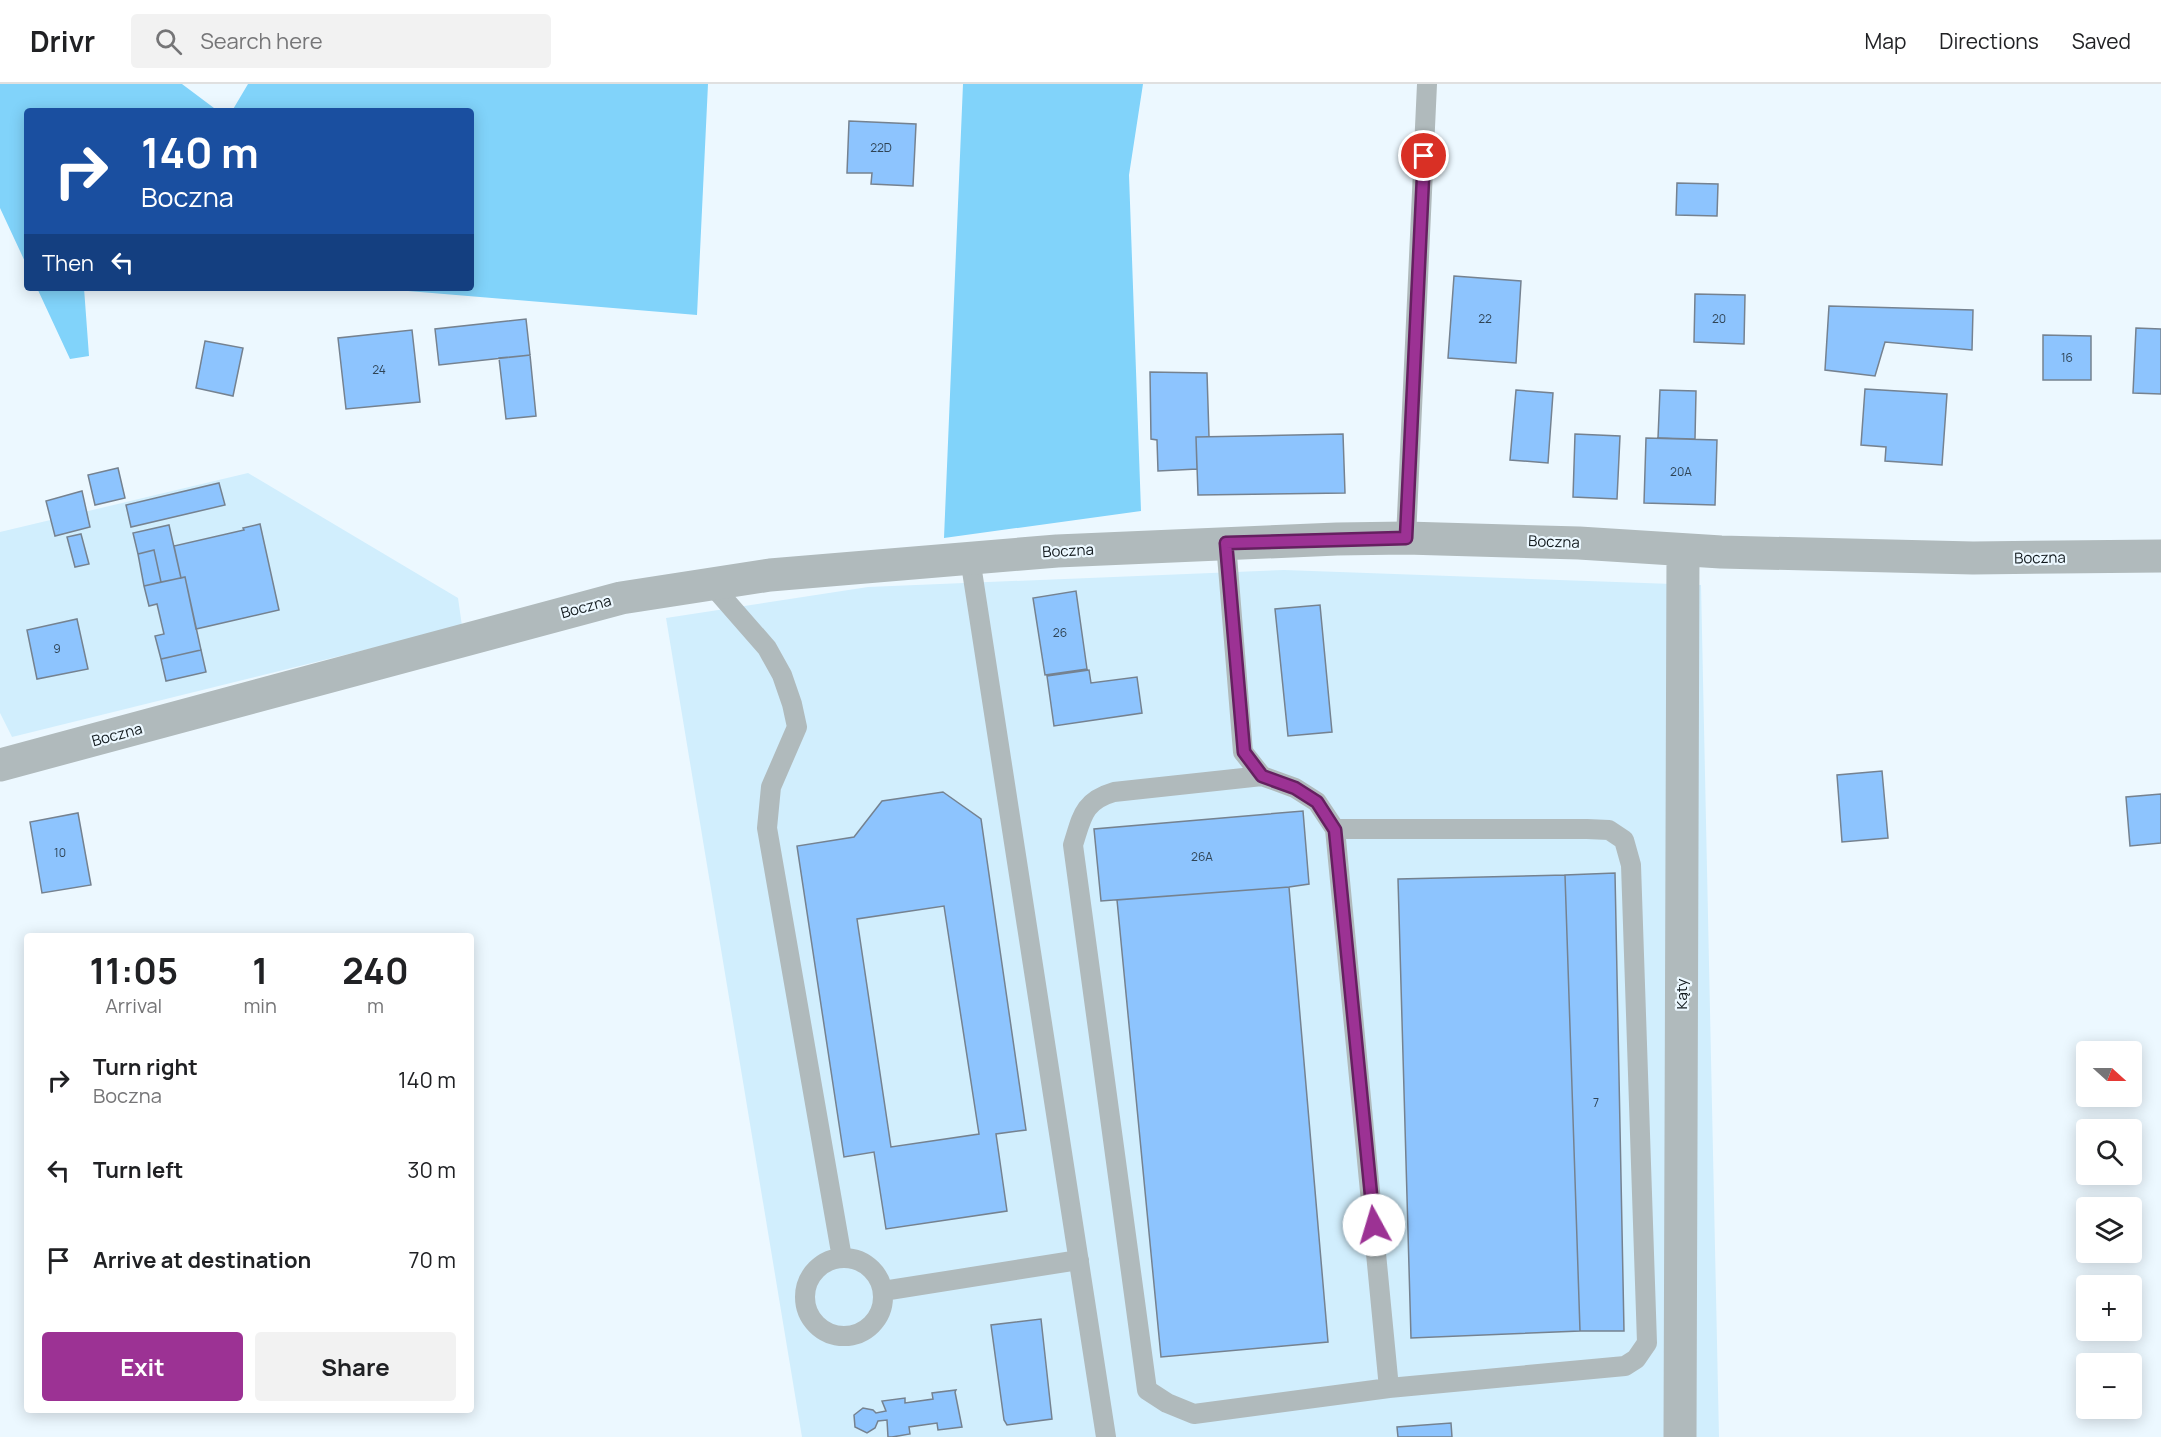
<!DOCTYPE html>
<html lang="en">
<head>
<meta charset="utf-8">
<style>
	:root { --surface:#fff; --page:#f2f2f2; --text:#202124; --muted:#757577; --line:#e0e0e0; --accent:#9c3294 }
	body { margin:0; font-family:Manrope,sans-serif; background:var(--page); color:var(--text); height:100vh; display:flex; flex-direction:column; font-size:22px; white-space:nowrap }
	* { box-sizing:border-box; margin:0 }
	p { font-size:20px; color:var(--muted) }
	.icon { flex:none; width:33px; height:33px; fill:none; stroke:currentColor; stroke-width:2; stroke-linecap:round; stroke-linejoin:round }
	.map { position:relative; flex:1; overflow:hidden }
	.details { position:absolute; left:24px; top:849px; width:450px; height:480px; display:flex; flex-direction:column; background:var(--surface); border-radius:6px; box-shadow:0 3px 15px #0003 }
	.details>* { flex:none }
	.banner { position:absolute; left:24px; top:24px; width:450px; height:183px; border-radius:6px; box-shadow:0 3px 15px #0003; background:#1a4fa0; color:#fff; overflow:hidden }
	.needle { width:39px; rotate:111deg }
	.tools { position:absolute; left:2076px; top:957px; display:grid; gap:12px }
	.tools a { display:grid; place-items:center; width:66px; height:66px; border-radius:6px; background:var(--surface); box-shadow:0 3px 15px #0003; font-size:30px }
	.pin { position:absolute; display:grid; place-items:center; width:51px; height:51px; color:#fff; margin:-26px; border:3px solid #fff; border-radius:50%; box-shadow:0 2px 6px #0007 }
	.me { position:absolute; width:66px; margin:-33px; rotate:354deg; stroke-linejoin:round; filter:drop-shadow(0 0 4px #0008) }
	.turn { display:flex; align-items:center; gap:21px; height:126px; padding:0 18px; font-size:27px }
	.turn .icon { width:78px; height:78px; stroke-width:2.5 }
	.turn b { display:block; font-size:42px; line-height:51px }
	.then { display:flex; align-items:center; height:57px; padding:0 18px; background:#0003; gap:12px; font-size:22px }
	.eta { display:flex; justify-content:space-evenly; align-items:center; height:102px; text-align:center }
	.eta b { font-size:36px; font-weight:700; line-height:42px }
	.button { display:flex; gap:12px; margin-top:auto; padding:12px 18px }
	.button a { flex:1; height:69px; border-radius:6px; background:var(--accent); color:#fff; font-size:24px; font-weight:700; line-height:69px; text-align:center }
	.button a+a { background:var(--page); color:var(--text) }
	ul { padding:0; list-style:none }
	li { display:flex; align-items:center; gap:18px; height:90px; padding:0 18px }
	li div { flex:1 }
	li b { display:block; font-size:22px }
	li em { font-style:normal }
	header { display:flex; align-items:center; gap:36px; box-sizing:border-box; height:84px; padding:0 30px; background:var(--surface); border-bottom:2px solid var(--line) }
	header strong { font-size:28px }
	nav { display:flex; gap:33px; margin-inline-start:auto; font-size:21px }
	.search { width:420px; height:54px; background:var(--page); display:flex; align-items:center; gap:15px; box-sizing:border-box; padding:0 21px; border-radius:6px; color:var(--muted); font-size:22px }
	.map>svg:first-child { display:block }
</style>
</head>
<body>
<header>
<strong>Drivr</strong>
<div class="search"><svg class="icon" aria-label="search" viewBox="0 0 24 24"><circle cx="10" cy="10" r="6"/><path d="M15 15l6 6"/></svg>Search here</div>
<nav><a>Map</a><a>Directions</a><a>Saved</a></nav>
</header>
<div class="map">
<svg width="2161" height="1353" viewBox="0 0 2161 1353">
	<rect width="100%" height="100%" fill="#ecf8ff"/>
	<!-- built -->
	<path fill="#d1eefd" d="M 248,389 L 458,514 L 462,542 L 12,653 L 0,629 L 0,448 Z
		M 1284,486 L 1701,501 L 1719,1353 L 802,1353 L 666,534 L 868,503 Z"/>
	<!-- green -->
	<path fill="#81d3fa" d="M 0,0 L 182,0 L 218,27 L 27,27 L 27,182 L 0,124 Z
		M 248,0 L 708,0 L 697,231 L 372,204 L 471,204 L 471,27 L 232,27 Z
		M 963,0 L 1143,0 L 1129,91 L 1141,427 L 944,454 Z
		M 37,204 L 84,204 L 89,272 L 70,275 Z"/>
	<!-- building -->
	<path fill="#8dc4fe" stroke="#758290" stroke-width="1.5" fill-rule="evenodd" d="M 849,37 L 916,40 L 913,102 L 871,100 L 872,89 L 847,89 Z
		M 1677,99 L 1718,100 L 1717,132 L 1676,131 Z
		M 1454,192 L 1521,197 L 1516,279 L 1448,274 Z
		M 1695,210 L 1745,211 L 1744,260 L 1694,258 Z
		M 1829,222 L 1973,226 L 1972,266 L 1885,258 L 1875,292 L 1825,286 Z
		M 526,235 L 530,271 L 439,281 L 435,245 Z
		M 2136,244 L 2161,245 L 2161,310 L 2133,309 Z
		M 412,246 L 420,318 L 346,325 L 338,254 Z
		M 2043,251 L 2091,252 L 2091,296 L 2043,296 Z
		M 205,257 L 243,264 L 233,312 L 196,304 Z
		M 530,271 L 536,332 L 506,335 L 499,274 Z
		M 1150,288 L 1207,289 L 1209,353 L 1196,353 L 1197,385 L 1158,387 L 1157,356 L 1151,355 Z
		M 1865,305 L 1947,310 L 1942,381 L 1885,377 L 1886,363 L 1861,361 Z
		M 1516,306 L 1553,309 L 1548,379 L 1510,376 Z
		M 1660,306 L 1696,307 L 1695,355 L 1658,354 Z
		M 1343,350 L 1345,409 L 1198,411 L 1196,353 Z
		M 1575,350 L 1620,352 L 1617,415 L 1573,413 Z
		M 1646,354 L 1717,356 L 1715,421 L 1644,419 Z
		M 118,384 L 125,414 L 95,421 L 88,391 Z
		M 219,399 L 225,421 L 131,443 L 126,421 Z
		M 82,407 L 90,443 L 55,452 L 46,417 Z
		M 260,440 L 279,526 L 196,545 L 185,493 L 181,494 L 174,462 L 244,446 L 243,444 Z
		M 169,441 L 181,494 L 161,498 L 154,466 L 138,470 L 133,449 Z
		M 81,450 L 89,480 L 75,483 L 67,453 Z
		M 154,466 L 161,498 L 144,502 L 138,470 Z
		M 185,493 L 201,566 L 161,575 L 155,552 L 164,550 L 157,520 L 149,522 L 144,502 Z
		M 1076,507 L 1087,585 L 1045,591 L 1033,514 Z
		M 1320,521 L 1332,648 L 1288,652 L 1275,525 Z
		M 77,535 L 88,585 L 37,595 L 27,546 Z
		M 201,566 L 206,588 L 166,597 L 161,575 Z
		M 1089,586 L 1091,599 L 1137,593 L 1142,629 L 1054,642 L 1047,592 Z
		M 1882,687 L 1888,754 L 1842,758 L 1837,691 Z
		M 943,708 L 981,735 L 1026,1046 L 996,1050 L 1007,1127 L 886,1145 L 874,1068 L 844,1073 L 797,762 L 854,753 L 882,717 ZM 944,822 L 979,1050 L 891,1063 L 857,835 Z
		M 2161,710 L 2161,759 L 2130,762 L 2126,713 Z
		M 1303,727 L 1309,800 L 1289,803 L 1101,817 L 1094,745 Z
		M 78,729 L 91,801 L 42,809 L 30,738 Z
		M 1615,789 L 1624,1247 L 1580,1247 L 1565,791 Z
		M 1565,791 L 1580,1247 L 1411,1254 L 1398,795 Z
		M 1289,803 L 1328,1258 L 1161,1273 L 1117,816 Z
		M 1041,1235 L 1052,1335 L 1007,1341 L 1004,1336 L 991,1241 Z
		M 956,1306 L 955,1308 L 962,1343 L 938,1346 L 937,1339 L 909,1343 L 910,1350 L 892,1353 L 888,1353 L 887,1336 L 878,1337 L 875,1344 L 867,1349 L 855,1343 L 854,1331 L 863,1324 L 873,1326 L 876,1329 L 886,1327 L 882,1317 L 905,1314 L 905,1319 L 933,1315 L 932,1309 Z
		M 1451,1339 L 1452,1353 L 1398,1353 L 1397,1343 Z"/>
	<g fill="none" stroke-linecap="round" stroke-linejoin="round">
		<!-- lane -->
		<path stroke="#b0babc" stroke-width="20" d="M 1406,454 L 1427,0
			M 1226,459 L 1243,668 L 1262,692 L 1295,704 L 1317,718 L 1335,745 L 1389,1304 L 1625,1282 L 1636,1275 L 1647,1259 L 1631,781 L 1624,756 L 1609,746 L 1587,745 L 1335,745
			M 970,474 L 1106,1353
			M 711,500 L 767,564 L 782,591 L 792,620 L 797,643 L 771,703 L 767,744 L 842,1174
			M 1262,692 L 1114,708 C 1083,717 1082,733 1073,761 L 1147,1306 L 1167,1319 L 1194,1330 L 1389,1304
			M805 1213a39 39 0 1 1 78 0a39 39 0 1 1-78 0Z
			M 883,1207 L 1079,1176"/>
		<!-- street -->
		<path stroke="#b0babc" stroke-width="33" d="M 0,681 L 621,514 L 770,491 L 1057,467 L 1337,455 L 1406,454 L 1579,459 L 1721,468 L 1973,474 L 2161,472
			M 1680,1353 L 1683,466"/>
	</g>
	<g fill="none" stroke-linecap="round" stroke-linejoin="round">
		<defs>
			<path id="route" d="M 1374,1141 L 1335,746 L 1317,718 L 1295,704 L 1262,692 L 1244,668 L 1226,459 L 1406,454 L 1424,72"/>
		</defs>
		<!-- route casing -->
		<use href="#route" stroke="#652060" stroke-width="15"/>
		<!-- route -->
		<use href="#route" stroke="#9c3294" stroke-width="10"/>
	</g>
	<g text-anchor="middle" stroke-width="4.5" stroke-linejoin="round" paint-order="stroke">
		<!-- number labels -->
		<g font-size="12" fill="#2f4354">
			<text x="881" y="68">22D</text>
			<text x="1485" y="239">22</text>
			<text x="1719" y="239">20</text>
			<text x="2067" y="278">16</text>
			<text x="379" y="290">24</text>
			<text x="1681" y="392">20A</text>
			<text x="1060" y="553">26</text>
			<text x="57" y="569">9</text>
			<text x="60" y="773">10</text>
			<text x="1202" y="777">26A</text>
			<text x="1596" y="1023">7</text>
		</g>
		<!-- street labels -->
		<g font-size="15" fill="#10181c" stroke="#ecf8ff">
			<text transform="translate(1554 458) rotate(2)" y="5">Boczna</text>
			<text transform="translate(1068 467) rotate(-3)" y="5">Boczna</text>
			<text transform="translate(2040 474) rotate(-1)" y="5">Boczna</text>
			<text transform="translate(586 523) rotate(-15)" y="5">Boczna</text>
			<text transform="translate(117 651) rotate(-15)" y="5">Boczna</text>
			<text transform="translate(1682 910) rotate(-90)" y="5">Kąty</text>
		</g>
	</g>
</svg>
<div class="tools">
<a><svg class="needle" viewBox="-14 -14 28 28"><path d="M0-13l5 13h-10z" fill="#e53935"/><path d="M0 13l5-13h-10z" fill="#757577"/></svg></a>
<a><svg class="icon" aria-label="search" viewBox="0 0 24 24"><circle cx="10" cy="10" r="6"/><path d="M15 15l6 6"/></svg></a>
<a><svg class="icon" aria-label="layers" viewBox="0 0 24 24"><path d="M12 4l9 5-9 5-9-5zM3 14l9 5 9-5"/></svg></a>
<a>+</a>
<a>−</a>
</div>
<div class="pin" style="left:1424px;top:72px;background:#d93025"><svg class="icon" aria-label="arrive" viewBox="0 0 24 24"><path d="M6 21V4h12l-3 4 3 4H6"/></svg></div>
<svg class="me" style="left:1374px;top:1141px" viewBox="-20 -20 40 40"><circle r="19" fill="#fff"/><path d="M0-13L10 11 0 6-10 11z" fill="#9c3294"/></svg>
<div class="banner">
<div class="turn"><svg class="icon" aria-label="right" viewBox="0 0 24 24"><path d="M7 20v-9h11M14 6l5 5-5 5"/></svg><div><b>140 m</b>Boczna</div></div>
<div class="then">Then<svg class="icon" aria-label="left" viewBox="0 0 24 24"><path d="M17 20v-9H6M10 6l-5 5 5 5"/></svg></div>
</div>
<section class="details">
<div class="eta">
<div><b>11:05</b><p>Arrival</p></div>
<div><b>1</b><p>min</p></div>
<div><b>240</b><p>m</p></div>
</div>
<ul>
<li><svg class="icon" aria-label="right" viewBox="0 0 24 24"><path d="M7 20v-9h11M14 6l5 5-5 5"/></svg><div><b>Turn right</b><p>Boczna</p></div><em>140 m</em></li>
<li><svg class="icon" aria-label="left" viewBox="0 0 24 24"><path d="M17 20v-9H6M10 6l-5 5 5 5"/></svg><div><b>Turn left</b></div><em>30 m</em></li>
<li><svg class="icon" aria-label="arrive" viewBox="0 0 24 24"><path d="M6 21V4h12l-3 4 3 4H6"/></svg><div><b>Arrive at destination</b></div><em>70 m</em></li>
</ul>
<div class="button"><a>Exit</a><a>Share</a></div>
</section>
</div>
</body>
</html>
